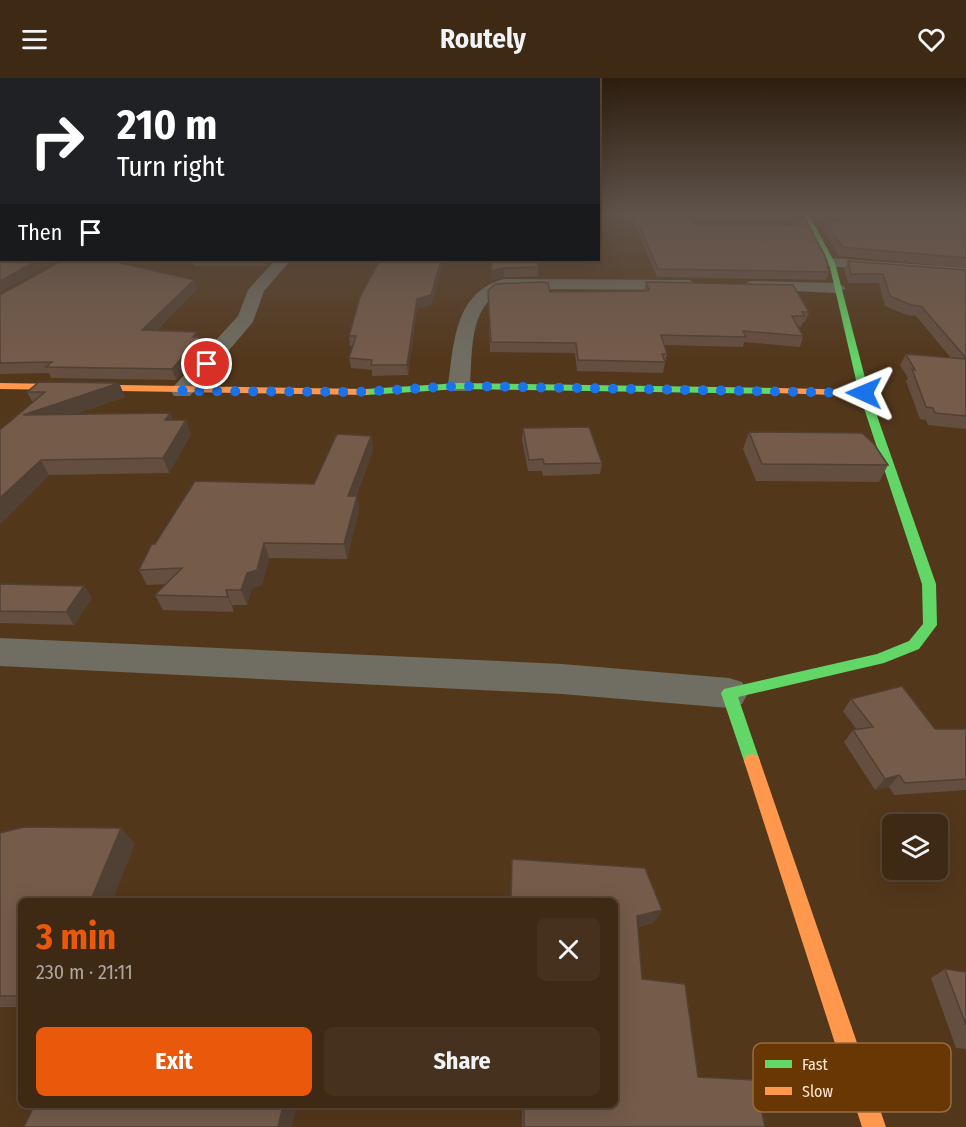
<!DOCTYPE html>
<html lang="en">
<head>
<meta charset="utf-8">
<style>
	:root { --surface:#3e2914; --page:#45311d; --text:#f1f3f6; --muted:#ada6a0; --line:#574534; --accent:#ea580c }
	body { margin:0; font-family:"Fira Sans Condensed",sans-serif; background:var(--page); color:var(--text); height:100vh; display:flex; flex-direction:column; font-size:22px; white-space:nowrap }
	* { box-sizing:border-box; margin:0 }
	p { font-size:20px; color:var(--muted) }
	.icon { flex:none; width:33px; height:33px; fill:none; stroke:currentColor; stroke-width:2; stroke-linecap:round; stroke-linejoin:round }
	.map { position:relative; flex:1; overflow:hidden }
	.details { position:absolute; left:18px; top:820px; width:600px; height:210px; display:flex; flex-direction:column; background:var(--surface); border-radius:9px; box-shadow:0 6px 24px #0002,0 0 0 2px var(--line) }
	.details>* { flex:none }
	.banner { position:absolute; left:0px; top:0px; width:600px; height:183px; box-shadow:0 6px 24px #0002,0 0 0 2px var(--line); background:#202124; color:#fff; overflow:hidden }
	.buttons { position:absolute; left:882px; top:736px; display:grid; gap:12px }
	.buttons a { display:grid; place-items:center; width:66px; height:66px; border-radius:9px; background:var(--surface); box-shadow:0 6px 24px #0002,0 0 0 2px var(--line); font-size:30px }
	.pin { position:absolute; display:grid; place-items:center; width:51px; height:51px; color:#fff; margin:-26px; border:3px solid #fff; border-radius:50%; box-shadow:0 2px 6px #0007 }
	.me { position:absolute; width:66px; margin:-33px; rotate:271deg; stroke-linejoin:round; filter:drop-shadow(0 0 4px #0008) }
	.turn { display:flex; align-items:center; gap:21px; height:126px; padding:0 18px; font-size:27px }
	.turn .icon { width:78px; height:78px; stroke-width:2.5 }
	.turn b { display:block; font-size:42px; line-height:51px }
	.then { display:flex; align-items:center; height:57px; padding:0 18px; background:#0003; gap:12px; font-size:22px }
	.round { display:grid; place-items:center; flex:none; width:63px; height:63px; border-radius:9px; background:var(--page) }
	.overview { display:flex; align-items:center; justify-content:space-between; height:102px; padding:0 18px }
	h1 { font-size:36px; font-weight:700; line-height:45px; color:var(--accent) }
	.action { display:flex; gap:12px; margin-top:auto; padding:12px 18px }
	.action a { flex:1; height:69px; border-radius:9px; background:var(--accent); color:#fff; font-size:24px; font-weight:700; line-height:69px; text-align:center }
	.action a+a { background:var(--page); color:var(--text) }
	header { display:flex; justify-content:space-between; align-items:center; height:78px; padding:0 18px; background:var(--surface); font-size:27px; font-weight:700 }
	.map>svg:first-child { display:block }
</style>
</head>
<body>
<header><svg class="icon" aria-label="menu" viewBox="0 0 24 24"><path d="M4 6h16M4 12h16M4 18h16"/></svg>Routely<svg class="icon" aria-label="heart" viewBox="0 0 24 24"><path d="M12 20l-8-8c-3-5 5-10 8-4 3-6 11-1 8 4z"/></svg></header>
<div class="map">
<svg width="966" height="1049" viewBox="0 0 966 1049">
	<rect width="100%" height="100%" fill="#52371b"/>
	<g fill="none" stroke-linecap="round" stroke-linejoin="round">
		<!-- street -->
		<path fill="#706e62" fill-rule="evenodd" d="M 832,180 L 966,190 L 966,200 L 827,188 L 824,185 Z
			M 275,182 L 291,182 L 264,213 L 253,244 L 190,318 L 174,318 L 171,313 L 174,308 L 238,238 L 248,212 Z
			M 504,201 L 689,202 L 697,207 L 689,212 L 506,211 C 468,227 473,273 470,308 L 467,313 L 451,313 L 448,308 C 454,266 454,214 504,201 Z
			M 750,203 L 838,205 L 846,210 L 838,215 L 744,211 L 742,208 Z
			M 0,560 L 562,586 L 729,600 L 742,604 L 748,615 L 742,626 L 729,630 L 562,616 L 0,588 Z"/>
		<!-- fast -->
		<path fill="#63d668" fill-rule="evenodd" d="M 803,135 L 808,135 L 835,185 L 869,315 L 936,506 L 937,547 L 919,571 L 884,585 L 738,619 L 760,683 L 758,688 L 752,690 L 746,688 L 744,683 L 721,615 L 724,611 L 877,576 L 909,563 L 923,546 L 922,506 L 859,315 L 829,185 Z
			M 459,305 L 777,310 L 781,313 L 777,316 L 459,311 L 366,317 L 362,314 L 366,311 Z"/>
		<!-- slow -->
		<path fill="#ff974d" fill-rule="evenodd" d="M 0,305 L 366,311 L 370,314 L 366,317 L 0,311 Z
			M 777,310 L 864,312 L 869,315 L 864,318 L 774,315 L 774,311 Z
			M 752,676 L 758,678 L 760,683 L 886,1049 L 862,1049 L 744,683 L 746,678 Z"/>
	</g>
	<!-- wall -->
	<path fill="#644e40" d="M 630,135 L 683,135 L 695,147 L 797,148 L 799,142 L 829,194 L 826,202 L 657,199 Z
		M 838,135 L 941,135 L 966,139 L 966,190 L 839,178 L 823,152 L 826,143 L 844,144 Z
		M 192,182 L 273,182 L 266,188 L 194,188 Z
		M 380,182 L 444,182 L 431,227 L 417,230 L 408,297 L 372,298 L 372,292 L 351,290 L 349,280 L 353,268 L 350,268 L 349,258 Z
		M 492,182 L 538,189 L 538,198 L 504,199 L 491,202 Z
		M 848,183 L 966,192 L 966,351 L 928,347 L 926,342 L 920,341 L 906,303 L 908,300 L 900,287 L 906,276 L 951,280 L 916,238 L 907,237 L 885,228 L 879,205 L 848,205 L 844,192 Z
		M 116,184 L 197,211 L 156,253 L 200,259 L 203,270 L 176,302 L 51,300 L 49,295 L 0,296 L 0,217 Z
		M 646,204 L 809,234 L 805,244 L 803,244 L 801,249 L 798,248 L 803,258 L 800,269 L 744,264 L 743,269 L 664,267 L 667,276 L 663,295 L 577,293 L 575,275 L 490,274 L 488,213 L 644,213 Z
		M 119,305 L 125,319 L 75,336 L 170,335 L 173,342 L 191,356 L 169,395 L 49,397 L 0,446 L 0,352 L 33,325 L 27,314 Z
		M 523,350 L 602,385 L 600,396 L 543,398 L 542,393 L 528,393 L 522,362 Z
		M 749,354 L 888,387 L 879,404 L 756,403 L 743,371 Z
		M 371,358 L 373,372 L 356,418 L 359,432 L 347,481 L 269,480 L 262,507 L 252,510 L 247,527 L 232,527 L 234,534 L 163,532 L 155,517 L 166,506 L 147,507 L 139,492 L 155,466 L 314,406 Z
		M 0,506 L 84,508 L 92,520 L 74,547 L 0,545 Z
		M 851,621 L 935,651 L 966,651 L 966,712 L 894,717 L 889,709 L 875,712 L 844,664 L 853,652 L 857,652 L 843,633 Z
		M 0,755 L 135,766 L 21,824 L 21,929 L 0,929 Z
		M 512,781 L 645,790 L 662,832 L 654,845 L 638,849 L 642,901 L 685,906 L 698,999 L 755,1002 L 765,1049 L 522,1049 L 522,1028 L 615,1028 L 615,824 L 510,824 Z
		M 945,891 L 966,894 L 966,971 L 956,970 L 931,900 Z"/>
	<!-- shaded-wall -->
	<path fill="#514034" d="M 38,182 L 57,182 L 0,214 L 0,203 Z
		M 107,182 L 119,182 L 110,190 Z
		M 265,182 L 273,182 L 266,188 Z
		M 441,182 L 444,182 L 431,227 L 417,230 L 408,297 L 407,287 L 417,221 Z
		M 504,190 L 504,199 L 491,202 L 491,193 Z
		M 194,202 L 197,211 L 146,262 L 142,252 Z
		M 197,254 L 199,260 L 200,259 L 203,270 L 176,302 L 172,291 L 193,259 Z
		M 119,305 L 125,319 L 31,352 L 23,337 Z
		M 170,335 L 176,349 L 165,342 Z
		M 186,342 L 191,356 L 169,395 L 163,380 Z
		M 371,358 L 373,372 L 350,432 L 348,418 Z
		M 41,382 L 49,397 L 0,446 L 0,420 Z
		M 357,418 L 359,432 L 347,481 L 344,466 Z
		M 264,465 L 269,480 L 262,507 L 252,510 L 247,527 L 241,512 L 247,495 Z
		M 84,508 L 92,520 L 74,547 L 66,534 Z
		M 226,512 L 232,527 L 234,534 L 228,519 Z
		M 899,697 L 889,709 L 875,712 L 885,701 Z
		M 121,750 L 135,766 L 112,824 L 90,824 Z
		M 662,832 L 654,845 L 630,851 L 637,838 Z
		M 283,1028 L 297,1028 L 292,1049 L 278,1049 Z"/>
	<!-- building -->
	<path fill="#745b4a" stroke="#514034" stroke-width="1.5" d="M 0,135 L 2,135 L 2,182 L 38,182 L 0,203 Z
		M 634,135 L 683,135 L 695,147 L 801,148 L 799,142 L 806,143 L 825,178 L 829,194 L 658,191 Z
		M 846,135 L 941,135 L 966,139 L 966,180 L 842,169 L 826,143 L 853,144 Z
		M 63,182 L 107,182 L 194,202 L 142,252 L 197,254 L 193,259 L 200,259 L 172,291 L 46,289 L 52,284 L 0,285 L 0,217 Z
		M 380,182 L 441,182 L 431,217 L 417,221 L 407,287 L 371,287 L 372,282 L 349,280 L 356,258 L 349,258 L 360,219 Z
		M 492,182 L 537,182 L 538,189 L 504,190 L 491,193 Z
		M 848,183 L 966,192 L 966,280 L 921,228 L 911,227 L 890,218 L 883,196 L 851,196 Z
		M 542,204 L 548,205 L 550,214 L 646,213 L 649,212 L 646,204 L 793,207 L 809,234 L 802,234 L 805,238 L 792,238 L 803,258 L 743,253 L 746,259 L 661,257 L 667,276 L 662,276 L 665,284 L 578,282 L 576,265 L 491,264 L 488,213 L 495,206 Z
		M 906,276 L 966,281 L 966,338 L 935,335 L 933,330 L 926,329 L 912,291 L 915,292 Z
		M 39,304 L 119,305 L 23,337 L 170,335 L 165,342 L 186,342 L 163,380 L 41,382 L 0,420 L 0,352 L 45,314 L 27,314 Z
		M 589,349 L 602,385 L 544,386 L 543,381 L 529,382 L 523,350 Z
		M 749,354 L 862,355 L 874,366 L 888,387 L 762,386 Z
		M 337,356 L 371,358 L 348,418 L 357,418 L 344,466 L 264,465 L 257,492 L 247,495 L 241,512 L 226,512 L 228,519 L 155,517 L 182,490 L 139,492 L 152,466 L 155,466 L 195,403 L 314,406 Z
		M 0,506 L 84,508 L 66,534 L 0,533 Z
		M 902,608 L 935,651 L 966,651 L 966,701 L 905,705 L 899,697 L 885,701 L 853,652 L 873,649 L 851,621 Z
		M 24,749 L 121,750 L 90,824 L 21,824 L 21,918 L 0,918 L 0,755 Z
		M 512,781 L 645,790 L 662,832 L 637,838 L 642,901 L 685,906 L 698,999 L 755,1002 L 765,1049 L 524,1049 L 524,1028 L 615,1028 L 615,824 L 511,824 Z
		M 945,891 L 966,894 L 966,947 Z
		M 34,1028 L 283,1028 L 278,1049 L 24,1049 Z"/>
	<!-- sky -->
	<linearGradient id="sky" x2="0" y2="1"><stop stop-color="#2d1e0f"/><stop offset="0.48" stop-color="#60534a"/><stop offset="1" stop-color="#60534a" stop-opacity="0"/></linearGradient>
	<rect width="966" height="282" fill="url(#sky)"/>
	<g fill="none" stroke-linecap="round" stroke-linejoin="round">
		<!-- route -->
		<path stroke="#1a73e8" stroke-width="10" stroke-dasharray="0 18" d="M 207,286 L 182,313 L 358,314 L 459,308 L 864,315"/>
	</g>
	<!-- legend -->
	<rect x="753" y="965" width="198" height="69" rx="9" fill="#693704" stroke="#966c42" stroke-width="1.5"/>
	<rect x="765" y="982" width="27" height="8" fill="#63d668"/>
	<rect x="765" y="1009" width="27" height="8" fill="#ff974d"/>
	<g font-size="16" fill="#ffe6d4">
		<text x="802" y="992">Fast</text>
		<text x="802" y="1019">Slow</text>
	</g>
</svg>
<div class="buttons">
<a><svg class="icon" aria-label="layers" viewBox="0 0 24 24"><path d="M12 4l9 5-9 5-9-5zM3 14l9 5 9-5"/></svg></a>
</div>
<div class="pin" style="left:207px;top:286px;background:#d93025"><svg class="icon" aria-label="arrive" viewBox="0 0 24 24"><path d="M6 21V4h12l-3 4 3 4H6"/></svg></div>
<svg class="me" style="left:864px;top:315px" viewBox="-20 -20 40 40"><path d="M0-17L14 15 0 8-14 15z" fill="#1a73e8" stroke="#fff" stroke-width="4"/></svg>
<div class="banner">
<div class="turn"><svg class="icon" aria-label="right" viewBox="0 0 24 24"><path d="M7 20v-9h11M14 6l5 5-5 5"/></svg><div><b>210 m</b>Turn right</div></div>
<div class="then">Then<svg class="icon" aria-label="arrive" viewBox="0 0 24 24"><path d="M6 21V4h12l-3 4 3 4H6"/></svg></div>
</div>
<section class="details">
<div class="overview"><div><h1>3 min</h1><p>230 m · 21:11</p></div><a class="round"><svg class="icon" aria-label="close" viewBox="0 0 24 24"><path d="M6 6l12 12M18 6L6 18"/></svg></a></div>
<div class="action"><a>Exit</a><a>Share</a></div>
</section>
</div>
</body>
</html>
